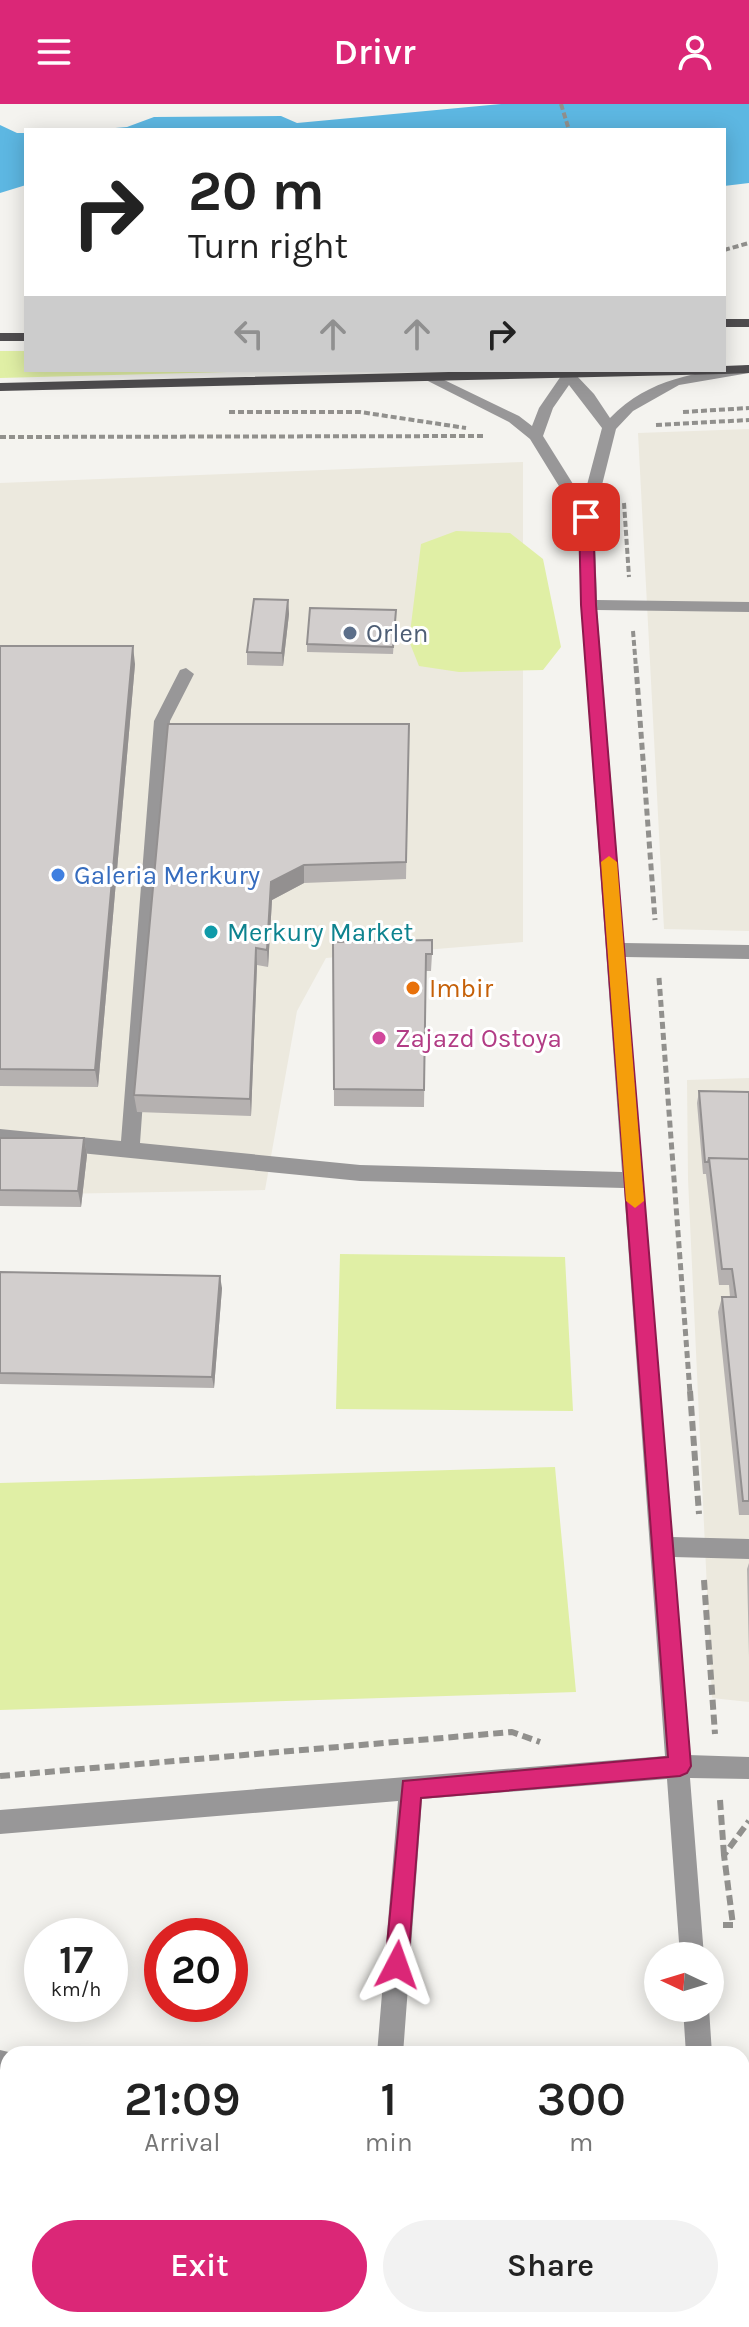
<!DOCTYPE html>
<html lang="en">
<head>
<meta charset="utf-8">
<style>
	:root { --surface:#fff; --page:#f2f2f2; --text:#222; --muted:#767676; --accent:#db2777 }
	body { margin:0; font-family:Karla,sans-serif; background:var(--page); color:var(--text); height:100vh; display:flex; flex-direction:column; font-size:30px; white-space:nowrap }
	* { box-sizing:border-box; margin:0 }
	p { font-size:26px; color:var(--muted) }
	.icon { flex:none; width:44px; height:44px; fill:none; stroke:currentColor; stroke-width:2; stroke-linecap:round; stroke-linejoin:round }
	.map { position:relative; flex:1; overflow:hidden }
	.side { position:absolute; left:0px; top:1942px; width:750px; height:282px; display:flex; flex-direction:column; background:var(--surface); border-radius:24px 24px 0 0; box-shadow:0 4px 20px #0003 }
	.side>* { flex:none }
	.hud { position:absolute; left:24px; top:24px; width:702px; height:244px; border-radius:0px; box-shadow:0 4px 20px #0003; background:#fff; color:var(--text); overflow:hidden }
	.needle { width:52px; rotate:274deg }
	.tools { position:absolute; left:644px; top:1838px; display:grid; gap:16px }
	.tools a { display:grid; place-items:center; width:80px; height:80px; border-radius:50%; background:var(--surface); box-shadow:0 4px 20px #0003; font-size:40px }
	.speed { position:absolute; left:24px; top:1814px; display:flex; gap:16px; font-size:40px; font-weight:700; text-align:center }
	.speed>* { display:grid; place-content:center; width:104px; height:104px; border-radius:50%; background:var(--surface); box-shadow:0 4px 20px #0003; line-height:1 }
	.speed small { font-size:20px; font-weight:400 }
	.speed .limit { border:12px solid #d22; background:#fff; color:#111 }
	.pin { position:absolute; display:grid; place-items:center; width:68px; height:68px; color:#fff; margin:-34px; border-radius:16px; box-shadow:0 4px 12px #0006 }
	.me { position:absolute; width:88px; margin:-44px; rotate:4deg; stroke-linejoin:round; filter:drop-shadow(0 0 6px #0008) }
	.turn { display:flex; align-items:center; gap:28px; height:168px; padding:0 32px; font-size:36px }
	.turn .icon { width:104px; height:104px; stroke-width:2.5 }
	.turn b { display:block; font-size:56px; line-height:68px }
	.lanes { display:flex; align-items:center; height:76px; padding:0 32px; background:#0003; justify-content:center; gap:40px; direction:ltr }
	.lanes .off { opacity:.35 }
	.eta { display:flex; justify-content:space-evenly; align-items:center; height:136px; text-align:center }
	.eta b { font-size:48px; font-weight:600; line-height:56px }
	.primary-button { display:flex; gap:16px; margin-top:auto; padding:16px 32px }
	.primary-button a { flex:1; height:92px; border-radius:48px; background:var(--accent); color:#fff; font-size:32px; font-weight:600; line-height:92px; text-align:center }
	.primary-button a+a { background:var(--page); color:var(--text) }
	header { display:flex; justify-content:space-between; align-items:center; height:104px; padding:0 32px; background:var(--accent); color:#fff; font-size:36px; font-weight:600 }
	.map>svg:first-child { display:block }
</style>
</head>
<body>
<header><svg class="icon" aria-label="menu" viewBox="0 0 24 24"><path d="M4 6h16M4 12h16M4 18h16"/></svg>Drivr<svg class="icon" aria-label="person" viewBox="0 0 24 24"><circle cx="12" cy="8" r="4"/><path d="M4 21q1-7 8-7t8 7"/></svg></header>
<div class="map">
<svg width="749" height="2223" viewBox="0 0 749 2223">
	<rect width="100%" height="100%" fill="#f4f3ef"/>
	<!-- built -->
	<path fill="#ece9de" d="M 749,325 L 749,827 L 664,825 L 638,329 Z
		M 523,358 L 523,838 L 326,854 L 297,907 L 265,1086 L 0,1091 L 0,379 Z
		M 749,974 L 749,1598 L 712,1594 L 688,1075 L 687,976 Z"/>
	<!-- green -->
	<path fill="#e0efa5" d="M 0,247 L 26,247 L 26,266 L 299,266 L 0,274 Z
		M 456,427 L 510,429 L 543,455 L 561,543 L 543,566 L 459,568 L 419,562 L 409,537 L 421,440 Z
		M 340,1150 L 565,1153 L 573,1307 L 336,1305 Z
		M 555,1363 L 576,1588 L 0,1606 L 0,1379 Z"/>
	<!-- water -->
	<path fill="#5db7e2" d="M 501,0 L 749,0 L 749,79 L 724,82 L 724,26 L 92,26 L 127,23 L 154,13 L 281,12 L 297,19 Z
		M 0,21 L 17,29 L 26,29 L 26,81 L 0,89 Z"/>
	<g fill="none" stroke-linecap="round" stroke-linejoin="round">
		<!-- path-far2 -->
		<path stroke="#91908d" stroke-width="4" stroke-dasharray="6 3" stroke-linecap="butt" d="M 561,0 L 569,26
			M 724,146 L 749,139
			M 229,308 L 360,308 L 466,324
			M 683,308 L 749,304
			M 656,321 L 749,316
			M 0,333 L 483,332
			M 624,399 L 629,473
			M 633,527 L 636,564"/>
		<!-- path-far1 -->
		<path stroke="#91908d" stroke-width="5" stroke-dasharray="7 4" stroke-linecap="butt" d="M 636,562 L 655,816
			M 659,874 L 690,1289"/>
		<!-- path -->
		<path stroke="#91908d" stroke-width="6" stroke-dasharray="10 5" stroke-linecap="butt" d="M 690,1287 L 699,1410
			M 704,1476 L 715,1630
			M 0,1672 L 512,1628 L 540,1638
			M 720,1696 L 724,1751
			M 723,1821 L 733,1821 L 724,1751 L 749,1717"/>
		<!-- minor -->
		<path fill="#989798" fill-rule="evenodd" d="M 749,261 L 749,269 L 679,281 L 633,307 L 616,325 L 594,413 L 597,496 L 749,498 L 749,508 L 597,506 L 624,839 L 749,841 L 749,855 L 625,853 L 671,1433 L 749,1435 L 749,1455 L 673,1453 L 688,1651 L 749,1653 L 749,1675 L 690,1674 L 704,1852 L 680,1852 L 667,1675 L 422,1695 L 403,1950 L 377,1950 L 398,1697 L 0,1730 L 0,1706 L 665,1652 L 624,1084 L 360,1077 L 0,1041 L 0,1025 L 121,1037 L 154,617 L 180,566 L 186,564 L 194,570 L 170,617 L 140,1039 L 360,1061 L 622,1068 L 581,501 L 578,413 L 530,335 L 509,318 L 424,275 L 436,272 L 519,312 L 532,322 L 539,304 L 561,272 L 556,266 L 579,266 L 576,271 L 594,290 L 610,314 C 650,273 697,269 749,261 ZM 569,281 L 602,324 L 583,396 L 543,332 L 553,304 Z
			M 683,1904 L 709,1904 L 712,1950 L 686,1950 Z
			M 0,1946 L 17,1950 L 8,1950 L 8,1972 L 0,1972 Z
			M 381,2216 L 409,2216 L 409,2223 L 381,2223 Z
			M 702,2216 L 730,2216 L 731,2223 L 703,2223 Z"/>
		<!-- major -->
		<path fill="#4f4d4f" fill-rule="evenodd" d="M 724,215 L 749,215 L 749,223 L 724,223 Z
			M 0,229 L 26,229 L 26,237 L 0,237 Z
			M 749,261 L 749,269 L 724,270 L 0,287 L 0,279 L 531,266 L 724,266 L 724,262 Z"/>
	</g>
	<!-- wall -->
	<path fill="#b5b1b0" d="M 288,496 L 289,510 L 283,562 L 247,561 L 247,548 Z
		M 396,506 L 393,550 L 307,548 L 307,540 Z
		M 0,542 L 135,560 L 98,983 L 0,982 Z
		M 168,620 L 409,620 L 406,775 L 304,779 L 272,796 L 268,863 L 257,861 L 251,1012 L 137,1008 L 134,991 Z
		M 333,838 L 432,850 L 431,867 L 426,867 L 424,1003 L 334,1002 Z
		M 699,987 L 749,988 L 749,1411 L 739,1411 L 718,1208 L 722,1193 L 730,1193 L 729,1181 L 719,1181 L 706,1070 L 703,1070 L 697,999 Z
		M 0,1034 L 84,1034 L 87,1051 L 81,1103 L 0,1102 Z
		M 0,1168 L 222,1184 L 214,1284 L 0,1280 Z
		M 749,1459 L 749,1553 L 747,1465 Z
		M 559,2216 L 645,2216 L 643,2218 Z"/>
	<!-- shaded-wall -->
	<path fill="#939090" d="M 288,496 L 289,510 L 283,562 L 282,549 Z
		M 133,542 L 135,560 L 98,983 L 95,966 Z
		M 304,761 L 304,779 L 272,796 L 268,863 L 267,846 L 271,778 Z
		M 256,844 L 257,861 L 251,1012 L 250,995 Z
		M 84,1034 L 87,1051 L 81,1103 L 78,1087 Z
		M 220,1172 L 222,1184 L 214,1284 L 212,1273 Z"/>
	<!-- building -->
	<path fill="#d2cecd" stroke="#939090" stroke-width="2" d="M 254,495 L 288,496 L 282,549 L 247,548 Z
		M 310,504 L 396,506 L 393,543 L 307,540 Z
		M 0,542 L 133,542 L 95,966 L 0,965 Z
		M 168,620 L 409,620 L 406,758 L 304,761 L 271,778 L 267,846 L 256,844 L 250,995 L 134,991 Z
		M 432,836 L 432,850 L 426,850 L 424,986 L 334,985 L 333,838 Z
		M 699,987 L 749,988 L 749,1055 L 709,1054 L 708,1058 L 705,1058 Z
		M 0,1034 L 84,1034 L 78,1087 L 0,1086 Z
		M 709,1054 L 749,1055 L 749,1397 L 743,1397 L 722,1193 L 736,1193 L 732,1165 L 722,1165 Z
		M 0,1168 L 220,1172 L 212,1273 L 0,1269 Z
		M 437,1947 L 553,1950 L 437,1950 Z
		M 0,2045 L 8,2045 L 8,2216 L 284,2216 L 284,2223 L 0,2223 Z
		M 435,2216 L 546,2216 L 546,2223 L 434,2223 Z"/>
	<!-- route -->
	<path fill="#db2777" stroke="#8e194d" stroke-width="2" d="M 586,409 L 593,413 L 596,501 L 691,1662 L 687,1669 L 680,1672 L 421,1694 L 408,1861 L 405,1869 L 397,1873 L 389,1869 L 385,1861 L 403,1677 L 668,1653 L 581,501 L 579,413 Z"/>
	<!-- slow -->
	<path fill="#f59e0b" d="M 609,752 L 617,758 L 644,1097 L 635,1104 L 626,1097 L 601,758 Z"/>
	<!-- markers -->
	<circle fill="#5c6f8a" stroke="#fff" stroke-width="3" cx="350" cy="529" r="8"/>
	<circle fill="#3f7fe0" stroke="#fff" stroke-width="3" cx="58" cy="771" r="8"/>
	<circle fill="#0f9aa8" stroke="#fff" stroke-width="3" cx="211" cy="828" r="8"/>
	<circle fill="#e8710a" stroke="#fff" stroke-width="3" cx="413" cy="884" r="8"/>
	<circle fill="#d1479c" stroke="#fff" stroke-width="3" cx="379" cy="934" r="8"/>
	<g text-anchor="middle" stroke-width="6" stroke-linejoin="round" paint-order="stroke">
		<!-- service labels -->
		<g font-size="26" fill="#4e5e75" stroke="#fff" text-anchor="start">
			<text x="366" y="538">Orlen</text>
		</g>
		<!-- shop labels -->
		<g font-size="26" fill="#366cbe" stroke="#fff" text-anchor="start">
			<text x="74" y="780">Galeria Merkury</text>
		</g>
		<!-- culture labels -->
		<g font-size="26" fill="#0d838f" stroke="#fff" text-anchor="start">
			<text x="227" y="837">Merkury Market</text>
		</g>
		<!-- food labels -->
		<g font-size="26" fill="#c56008" stroke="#fff" text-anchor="start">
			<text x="429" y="893">Imbir</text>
		</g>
		<!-- hotel labels -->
		<g font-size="26" fill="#b23c85" stroke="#fff" text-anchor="start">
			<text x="395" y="943">Zajazd Ostoya</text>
		</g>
	</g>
</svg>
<div class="tools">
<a><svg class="needle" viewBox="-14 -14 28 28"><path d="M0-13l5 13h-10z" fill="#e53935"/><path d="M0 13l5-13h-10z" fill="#767676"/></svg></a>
</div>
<div class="speed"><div>17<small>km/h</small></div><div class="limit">20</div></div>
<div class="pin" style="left:586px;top:413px;background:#d93025"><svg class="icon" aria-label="arrive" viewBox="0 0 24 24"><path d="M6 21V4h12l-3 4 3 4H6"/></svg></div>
<svg class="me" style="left:397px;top:1861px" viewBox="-20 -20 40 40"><path d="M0-17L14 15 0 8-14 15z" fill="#db2777" stroke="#fff" stroke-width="4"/></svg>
<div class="hud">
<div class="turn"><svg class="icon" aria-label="right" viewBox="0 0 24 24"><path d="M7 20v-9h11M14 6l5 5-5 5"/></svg><div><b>20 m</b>Turn right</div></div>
<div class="lanes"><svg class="icon off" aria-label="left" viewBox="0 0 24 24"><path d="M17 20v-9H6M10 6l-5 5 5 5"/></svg><svg class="icon off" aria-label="ahead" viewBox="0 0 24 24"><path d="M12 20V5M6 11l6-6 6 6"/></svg><svg class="icon off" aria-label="ahead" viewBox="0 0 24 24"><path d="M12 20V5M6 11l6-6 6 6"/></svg><svg class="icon" aria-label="right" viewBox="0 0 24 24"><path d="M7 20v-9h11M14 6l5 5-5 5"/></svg></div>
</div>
<section class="side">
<div class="eta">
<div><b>21:09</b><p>Arrival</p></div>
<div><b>1</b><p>min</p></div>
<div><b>300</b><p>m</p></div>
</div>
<div class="primary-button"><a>Exit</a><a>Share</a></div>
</section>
</div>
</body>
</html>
